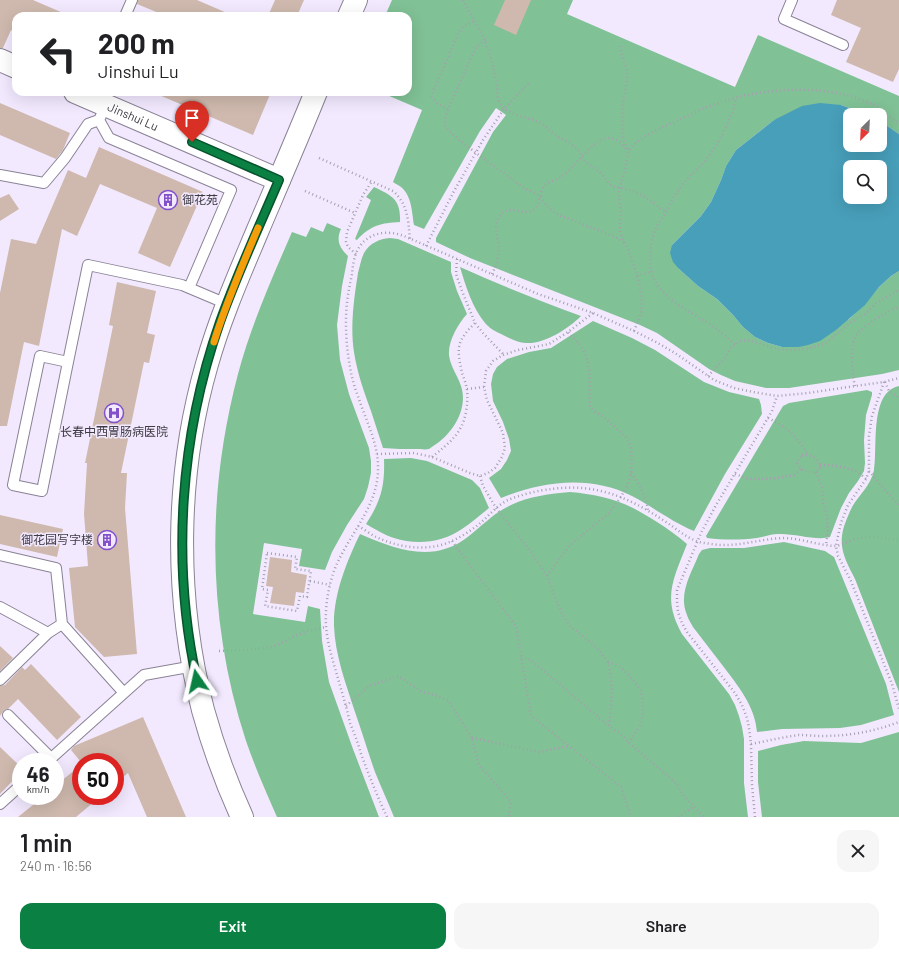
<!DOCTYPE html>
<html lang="en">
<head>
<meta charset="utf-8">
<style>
	:root { --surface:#fff; --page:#f6f6f6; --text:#202124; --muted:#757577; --accent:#0b8043 }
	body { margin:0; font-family:Barlow,"Noto Sans SC",sans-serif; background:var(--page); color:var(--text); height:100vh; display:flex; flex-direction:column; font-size:15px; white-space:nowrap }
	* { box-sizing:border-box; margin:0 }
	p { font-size:13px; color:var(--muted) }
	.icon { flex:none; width:22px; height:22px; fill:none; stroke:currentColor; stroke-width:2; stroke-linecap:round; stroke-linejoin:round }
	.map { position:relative; height:817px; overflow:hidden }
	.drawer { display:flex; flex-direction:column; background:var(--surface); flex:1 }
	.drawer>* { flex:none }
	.banner { position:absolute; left:12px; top:12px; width:400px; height:84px; border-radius:12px; box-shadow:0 4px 16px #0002; background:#fff; color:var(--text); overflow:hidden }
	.needle { width:26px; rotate:204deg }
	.fabs { position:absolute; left:843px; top:108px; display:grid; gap:8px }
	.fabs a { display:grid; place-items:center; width:44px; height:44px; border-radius:8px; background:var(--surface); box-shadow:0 4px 16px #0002; font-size:20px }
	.speed { position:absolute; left:12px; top:753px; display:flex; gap:8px; font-size:20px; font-weight:700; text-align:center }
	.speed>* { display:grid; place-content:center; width:52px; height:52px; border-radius:50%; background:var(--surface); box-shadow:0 4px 16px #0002; line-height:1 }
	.speed small { font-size:10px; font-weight:400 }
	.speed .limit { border:6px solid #d22; background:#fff; color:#111 }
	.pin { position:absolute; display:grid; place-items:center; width:34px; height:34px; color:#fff; margin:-41px -17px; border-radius:50% 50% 50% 0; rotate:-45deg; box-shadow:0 0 4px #0007 }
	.pin .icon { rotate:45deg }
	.me { position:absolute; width:44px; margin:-22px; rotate:349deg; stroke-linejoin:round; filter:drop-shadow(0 0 3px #0008) }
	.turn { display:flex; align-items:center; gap:14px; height:84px; padding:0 20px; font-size:18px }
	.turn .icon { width:52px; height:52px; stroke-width:2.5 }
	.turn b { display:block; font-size:28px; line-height:34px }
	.round { display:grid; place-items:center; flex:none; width:42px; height:42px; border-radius:12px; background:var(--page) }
	.headline { display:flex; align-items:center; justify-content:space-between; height:68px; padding:0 20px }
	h1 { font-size:24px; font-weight:600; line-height:30px }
	.action { display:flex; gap:8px; margin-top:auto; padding:8px 20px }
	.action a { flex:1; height:46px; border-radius:12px; background:var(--accent); color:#fff; font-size:16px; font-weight:600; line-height:46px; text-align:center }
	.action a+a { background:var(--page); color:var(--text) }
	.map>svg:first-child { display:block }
</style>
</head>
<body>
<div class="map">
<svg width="899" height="817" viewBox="0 0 899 817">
	<rect width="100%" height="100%" fill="#f2e9ff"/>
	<!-- forest -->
	<path fill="#80c195" d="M 392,0 L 573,0 L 567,14 L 735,87 L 758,35 L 899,96 L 899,134 L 880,121 L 880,115 L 869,115 L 841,105 L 774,120 L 736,150 L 726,166 L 721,180 L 711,202 L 701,216 L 672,245 L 679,269 L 698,286 L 717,299 L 733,315 L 743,327 L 755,337 L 768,343 L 782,347 L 799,347 L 849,319 L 864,305 L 879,287 L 891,276 L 899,271 L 899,370 L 882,374 L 789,388 L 766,388 L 735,381 L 721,375 L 709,369 L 657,333 L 640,325 L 470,258 L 436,242 L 436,238 L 493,132 L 506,115 L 496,108 L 480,131 L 424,229 L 414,225 C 412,213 412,196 401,187 C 399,185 395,184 393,182 L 422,110 L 380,92 L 408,92 L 408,16 L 385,16 Z
		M 374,187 C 393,196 401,200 400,222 C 381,223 371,225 357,240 L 355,239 L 371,200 L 366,197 Z
		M 327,223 L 341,229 C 336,240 339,247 348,256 L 342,286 L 337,325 L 340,360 L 349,394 L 369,448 L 371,461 L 371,473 L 368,487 L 364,499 L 347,525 L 332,552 L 325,570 L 299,566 L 302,549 L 264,543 L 253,614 L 305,622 L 308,606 L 320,609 L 322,641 L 329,682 L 353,749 L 379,817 L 277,817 C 266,792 255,767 246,741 C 207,621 206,495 238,374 C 251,325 272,278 292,232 L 306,237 L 311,227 L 323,232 Z
		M 390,238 L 398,239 L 451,262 L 451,272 L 457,291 L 467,314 C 458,324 448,341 449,355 C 450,366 458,376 461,386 C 468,407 455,430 439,442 C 436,444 432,447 429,449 C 425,450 420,449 417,449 C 405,449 394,449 383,448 C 379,436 375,423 371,411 C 364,392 357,372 354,352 C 350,327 354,298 358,273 C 360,266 361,259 364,253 C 370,243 379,239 390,238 Z
		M 460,267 C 500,285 540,301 581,316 C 568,329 545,344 526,343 C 518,343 511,339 503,335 C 497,332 490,329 485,323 C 472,307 466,287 460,267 Z
		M 593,321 L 632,338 L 655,350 L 704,382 L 729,392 L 759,399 L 761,405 L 762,414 L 725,474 L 694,531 C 672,522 653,507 632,496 C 590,475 543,481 501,498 L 489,478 L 501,469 L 507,460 L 511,451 L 509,439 L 503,422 L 493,401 L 491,384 L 493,374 L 497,367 L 507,359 L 529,352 L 551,348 Z
		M 899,386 L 899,692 L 855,579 C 848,565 840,552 842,536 C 843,526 848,516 852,507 C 859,495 871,485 874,470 C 878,448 869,392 899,386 Z
		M 867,390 L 872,392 L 872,395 L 866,415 L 864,440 L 865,463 L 864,471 L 858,481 L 849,493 L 841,508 L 830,537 C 816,541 794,533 778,534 C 771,534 764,537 757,538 C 740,540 724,540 707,538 L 706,536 L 783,406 L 789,403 Z
		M 411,458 L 427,461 L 472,480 L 480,488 L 489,508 C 480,515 471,523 462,529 C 442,543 416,545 394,538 C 384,535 375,529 366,524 C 381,501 385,486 384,459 Z
		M 570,492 C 592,494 613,498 633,508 C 641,512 649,517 657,522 C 668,529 678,536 687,544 C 673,580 662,598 682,634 L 729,694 L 735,705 L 739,716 L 742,727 L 744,739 L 744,783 L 748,817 L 394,817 C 388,802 381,787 375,772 C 368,752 362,732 355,712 C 346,684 335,655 334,626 C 333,595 347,561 360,534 C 397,550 434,564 469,536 C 483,525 495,512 511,505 C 529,496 550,494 570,492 Z
		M 784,542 L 825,551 L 834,557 L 886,684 L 894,715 L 861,725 L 840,728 L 782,729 L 757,732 C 755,706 738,686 723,666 C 713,653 703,640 693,627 C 691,623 688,619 687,615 C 678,594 691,574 699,554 L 702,550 L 710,548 L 744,548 Z
		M 899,732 L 899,817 L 762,817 L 758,782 L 758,751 L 781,745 L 804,741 L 861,743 Z"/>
	<!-- water -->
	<path fill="#489fba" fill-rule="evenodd" d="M 820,103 L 841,105 L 869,115 L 850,115 L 850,145 L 880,145 L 880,121 L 899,134 L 899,271 L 891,276 L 879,287 L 865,305 L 836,330 L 820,341 L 808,345 L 799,347 L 782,347 L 768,343 L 755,337 L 743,327 L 733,315 L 717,299 L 698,286 L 679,269 L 673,262 L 670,253 L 672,245 L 701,216 L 711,202 L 721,180 L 726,166 L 736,150 L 774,120 L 802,106 ZM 850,167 L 880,167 L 880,197 L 850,197 Z"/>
	<!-- building -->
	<path fill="#cfb9ae" d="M 0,0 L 33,0 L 70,16 L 16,16 L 16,34 L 11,30 L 3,48 L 0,48 Z
		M 138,0 L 197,0 L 234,16 L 166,16 L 137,4 Z
		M 275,0 L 304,0 L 297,16 L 268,16 Z
		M 505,0 L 531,0 L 516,35 L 494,25 Z
		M 837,0 L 899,0 L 899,69 L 893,82 L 846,62 L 861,28 L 831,15 Z
		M 152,92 L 271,92 L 253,135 Z
		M 0,103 L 70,133 L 63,150 L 56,159 L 0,135 Z
		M 99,147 L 203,192 L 170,267 L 138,253 L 157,208 L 100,184 L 77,236 L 62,229 L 39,346 L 24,342 L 7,426 L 0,426 L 0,293 L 11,239 L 36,244 L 68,170 L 86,178 Z
		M 9,194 L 19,209 L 0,221 L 0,198 Z
		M 117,282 L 156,291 L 147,333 L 155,335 L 149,363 L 144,362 L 121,473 L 127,473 L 125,508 L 137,654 L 104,657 L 75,627 L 69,568 L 88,566 L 84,514 L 87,463 L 85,463 L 113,326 L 109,325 Z
		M 0,515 L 63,529 L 57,557 L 0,544 Z
		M 270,557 L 292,560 L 291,572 L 307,575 L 304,593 L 296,592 L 294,606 L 270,603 L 273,587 L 266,586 Z
		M 0,646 L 13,658 L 0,671 Z
		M 31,664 L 81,717 L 57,740 L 18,699 L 8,709 L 4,710 L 0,716 L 0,686 L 5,685 L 22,667 L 25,670 Z
		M 143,717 L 186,817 L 147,817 L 128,773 L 115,784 L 115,762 L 81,762 L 71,750 L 74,746 Z
		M 0,747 L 21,767 L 21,772 L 0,794 Z
		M 81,765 L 81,796 L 101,796 L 76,817 L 18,817 L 44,796 L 55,796 L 55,786 Z"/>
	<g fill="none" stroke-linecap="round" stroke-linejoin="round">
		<defs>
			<path id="lane" d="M 792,0 L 784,19 L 843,45
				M 125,16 L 132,0
				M 106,105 L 99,120 L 109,138 L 231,190 L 189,288
				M 0,175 L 44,183 L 65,158 L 88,124 L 99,120
				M 40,356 L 68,362 L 42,491 L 13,485 Z
				M 68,362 L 88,265 L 182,285 L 227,304
				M 0,555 L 56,568 L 62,624 L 124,693
				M 0,607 L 48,633
				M 0,680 L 48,633 L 62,624
				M 8,715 L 51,758
				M 47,762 L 144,675 L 194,666
				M 0,804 L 21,785"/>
			<g id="secondary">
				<path d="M 349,16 L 356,0"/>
				<path d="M 0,60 L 16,67"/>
				<path id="s1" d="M 75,92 L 279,180"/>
				<path d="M 242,817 C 226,782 213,746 203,710 C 174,597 175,475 207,364 C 220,318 239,275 257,232 C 277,185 297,139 316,92"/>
			</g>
		</defs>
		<!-- lane casing -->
		<use href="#lane" stroke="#8a8295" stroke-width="12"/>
		<!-- secondary casing -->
		<use href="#secondary" stroke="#8a8295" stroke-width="24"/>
		<!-- path -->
		<path stroke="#a59faf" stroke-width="2.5" stroke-dasharray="1 3" stroke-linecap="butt" d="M 463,0 L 485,40 L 492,62 L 497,84 L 498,99 L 504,109 L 514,114 L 531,119 L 541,123 L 558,137 L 569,142 L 577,149 L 585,162 L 592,166 L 602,174 L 606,180 L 612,186 L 620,188 L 633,191 L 642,195 L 666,212
			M 485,40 L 476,47 L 448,109 L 445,119 L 445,125 L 449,131 L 459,140 L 488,162 L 500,170 L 510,178 L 524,188 L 540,196 L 544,202 L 552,211 L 561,216 L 590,227 L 613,236 L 625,243
			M 621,46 L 621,52 L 627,70 L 627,82 L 623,103 L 623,138 L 627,149
			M 448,109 L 438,104 L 432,97 L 433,92 L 458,34 L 463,27 L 474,21
			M 319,158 L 393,191 C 408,204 408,220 410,239
			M 305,191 L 355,213
			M 426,246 L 453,193 L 483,140 L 504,109 L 529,83
			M 356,254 L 348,247 L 346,242 L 347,232 L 363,195 L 372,181
			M 457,259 L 456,274 L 462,291 L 475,323 L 483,333 L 503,354
			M 492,274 C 496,266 499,257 499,248 C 498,237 493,227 499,217 C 509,202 522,217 533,210 C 541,204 539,192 545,185 C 549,181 556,180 561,177 C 575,168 593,137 611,138 C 618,139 624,146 628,151
			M 637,276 L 651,272
			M 634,331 C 637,323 641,316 642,308 C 643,291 635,268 629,252 C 626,245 622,238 620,230 C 619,224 621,218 621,212 C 621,207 619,202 619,197 C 619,188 622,181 624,173 C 626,166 626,159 628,153 C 630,142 661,127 672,123 C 689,115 707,106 725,101 C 770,86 836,84 878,107 C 885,112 892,119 899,124
			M 735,344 C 727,337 719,331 711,325 C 692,313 672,304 658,286 C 647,272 649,243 656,228 C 659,222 663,217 666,212 C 670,204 674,196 679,189 C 689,175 704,165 713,150 C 722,137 734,113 736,98
			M 708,376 L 725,358 L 731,347 L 741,341 L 747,340 L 777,349 L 791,350 L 808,349 L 827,342 L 851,322 L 865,314 L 876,303 L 899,290
			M 884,382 L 872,416 L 869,436 L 869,471 L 866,479 L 848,505 L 841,523 L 838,536 L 836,546 L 838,556 L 851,581 L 892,684 L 899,709
			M 885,382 L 889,391 L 899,398
			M 855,386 C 852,374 849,344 857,334 C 866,323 887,313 899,306
			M 467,389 L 484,387
			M 768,418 C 788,428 796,435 808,455
			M 377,454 L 414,453 L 432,457 L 470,473 L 480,476 L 488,473 L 495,468 L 502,457 L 505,448 L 503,433 L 487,400 L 484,387 L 486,371 L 493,361 L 503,355 L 518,350 L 549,344 L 568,332 L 593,313
			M 802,455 C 811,454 820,459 820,468 C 814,474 808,473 801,469 L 797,463 L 799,458 Z
			M 432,457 C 449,443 462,434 466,412 C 467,404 468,398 467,390 C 466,384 464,378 462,373 C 460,363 457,352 460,343 C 463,335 469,329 475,323
			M 820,465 C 832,465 845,467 855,471 C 859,473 863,476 866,479
			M 869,471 C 879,482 888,495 899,505
			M 816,472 L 822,487 L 823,502 L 827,517 L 828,531 L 826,545
			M 631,473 C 640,485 646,495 648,511
			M 735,474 L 749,479 L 764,479 L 778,478 L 794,475 L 801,469
			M 480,476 L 483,486 L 496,508 L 529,549 L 547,576 L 561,612 L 570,626 L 596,647 L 608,662 L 611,678 L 612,695 L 609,726 L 623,736 L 629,743 L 662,771 L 677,784 L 684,796 L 704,817
			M 358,526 C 364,529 370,534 376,537 C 399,548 429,552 452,541 C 461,537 470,531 478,525 C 488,517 496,506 508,500 C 519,495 540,490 552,489 C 595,483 628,497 663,520 C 674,527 684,536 696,541 C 701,543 706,543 711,544 C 736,548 759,539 783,538 C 800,538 817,545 834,546 C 842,546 852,539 860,538 C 873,536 886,539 899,540
			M 452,541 L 516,626 L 531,716 L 621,787 L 631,817
			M 267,553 L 297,557 L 295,569 L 311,571 L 307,597 L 300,596 L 297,611 L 265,606 L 268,590 L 262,589 Z
			M 547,576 L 570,545 L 609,513 L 621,497 L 629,481 L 631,473 L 632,460 L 631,447 L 627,438 L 606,419 L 590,408 C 588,385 594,367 581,346 C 577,341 572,337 568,332
			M 310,581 L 330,585
			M 219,651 L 247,650 L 272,647 L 306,631 L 326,627
			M 521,657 L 531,660 L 609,726
			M 608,662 L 620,667 L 629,675 L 641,691 L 643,704 L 643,715 L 640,725 L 629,743
			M 346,706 L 369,686 L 398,676 L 421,691 L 448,700 L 472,738 L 479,765 L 511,802 L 509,817
			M 472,738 L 539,752 L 569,746
			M 751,744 C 767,741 783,737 799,735 C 806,735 814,736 821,736 C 849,736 872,732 899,722
			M 387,817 C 377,796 369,775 361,754 C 358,743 354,733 350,723 C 347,709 343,696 339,682 C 334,664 327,644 326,625 C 325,607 328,588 334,571 C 347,536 379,507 378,467 C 378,443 366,421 359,399 C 354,387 351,374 349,361 C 346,342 345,322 347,303 C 348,293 350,284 352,274 C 353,265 354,254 360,246 C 370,232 388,230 404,236 L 538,294 L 593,313 L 634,331 L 656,342 L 675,353 L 714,380 L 734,388 L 753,392 L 777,396 L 808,393 L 855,386 L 884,382 L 899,378
			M 678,817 L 693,807
			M 755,817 L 752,785 L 751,744 L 749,728 L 747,718 L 742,705 L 735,693 L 687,632 L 682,623 L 678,612 L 677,601 L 677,590 L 701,533 L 715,507 L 772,411 L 777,396"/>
		<!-- lane -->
		<use href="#lane" stroke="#fff" stroke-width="10"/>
		<!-- secondary -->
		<use href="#secondary" stroke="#fff" stroke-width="22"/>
	</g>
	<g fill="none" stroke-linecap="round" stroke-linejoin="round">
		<defs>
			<path id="route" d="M 192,142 L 279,180 C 259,227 237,274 220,322 C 180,436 171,562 197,681"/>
		</defs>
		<!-- route casing -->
		<use href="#route" stroke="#07532c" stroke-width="10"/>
		<!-- route -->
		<use href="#route" stroke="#0b8043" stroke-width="7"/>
		<!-- slow -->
		<path stroke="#f59e0b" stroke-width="7" d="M 214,342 C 226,303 242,266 258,228"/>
	</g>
	<!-- icons -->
	<defs>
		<symbol id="building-ring" viewBox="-11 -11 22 22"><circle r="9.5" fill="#f2e9ff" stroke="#8251ca" stroke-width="1.5"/><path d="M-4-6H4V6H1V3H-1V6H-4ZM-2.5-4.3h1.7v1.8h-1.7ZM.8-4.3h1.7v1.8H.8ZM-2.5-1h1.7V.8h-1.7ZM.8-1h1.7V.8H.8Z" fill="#8251ca"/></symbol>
		<symbol id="hospital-ring" viewBox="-11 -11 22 22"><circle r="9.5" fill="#f2e9ff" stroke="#8251ca" stroke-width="1.5"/><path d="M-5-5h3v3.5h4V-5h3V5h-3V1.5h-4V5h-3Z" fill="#8251ca"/></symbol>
	</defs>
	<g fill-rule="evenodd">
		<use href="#building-ring" x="157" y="189" width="22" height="22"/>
		<use href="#hospital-ring" x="103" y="402" width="22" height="22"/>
		<use href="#building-ring" x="96" y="529" width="22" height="22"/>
	</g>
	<g text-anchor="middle" stroke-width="3" stroke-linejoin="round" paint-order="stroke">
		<!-- street labels -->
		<g font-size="12" fill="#3e3b43" stroke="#f2e9ff">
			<text dy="4" stroke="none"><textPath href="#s1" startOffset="63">Jinshui Lu</textPath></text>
		</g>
		<!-- poi labels -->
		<g font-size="12" fill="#3e3b43" stroke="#f2e9ff" text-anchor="start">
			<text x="182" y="204">御花苑</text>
			<text x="114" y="436" text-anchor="middle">长春中西胃肠病医院</text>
			<text x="93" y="544" text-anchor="end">御花园写字楼</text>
		</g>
	</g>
</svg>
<div class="fabs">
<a><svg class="needle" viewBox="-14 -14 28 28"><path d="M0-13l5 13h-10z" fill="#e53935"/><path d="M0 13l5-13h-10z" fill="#757577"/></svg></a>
<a><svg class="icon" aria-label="search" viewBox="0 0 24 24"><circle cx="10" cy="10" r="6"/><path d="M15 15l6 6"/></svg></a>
</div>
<div class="speed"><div>46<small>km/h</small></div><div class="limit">50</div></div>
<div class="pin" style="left:192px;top:142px;background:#d93025"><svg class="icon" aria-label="arrive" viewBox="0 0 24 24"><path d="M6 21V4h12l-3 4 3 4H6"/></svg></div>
<svg class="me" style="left:197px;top:681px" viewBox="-20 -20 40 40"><path d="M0-17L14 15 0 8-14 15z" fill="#0b8043" stroke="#fff" stroke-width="4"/></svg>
<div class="banner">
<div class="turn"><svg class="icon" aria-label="left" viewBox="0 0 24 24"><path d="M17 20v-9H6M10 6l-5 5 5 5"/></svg><div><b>200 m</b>Jinshui Lu</div></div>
</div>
</div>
<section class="drawer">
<div class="headline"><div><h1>1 min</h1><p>240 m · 16:56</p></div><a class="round"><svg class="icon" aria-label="close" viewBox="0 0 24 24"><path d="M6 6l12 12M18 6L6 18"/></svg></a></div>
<div class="action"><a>Exit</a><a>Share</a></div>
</section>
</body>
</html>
